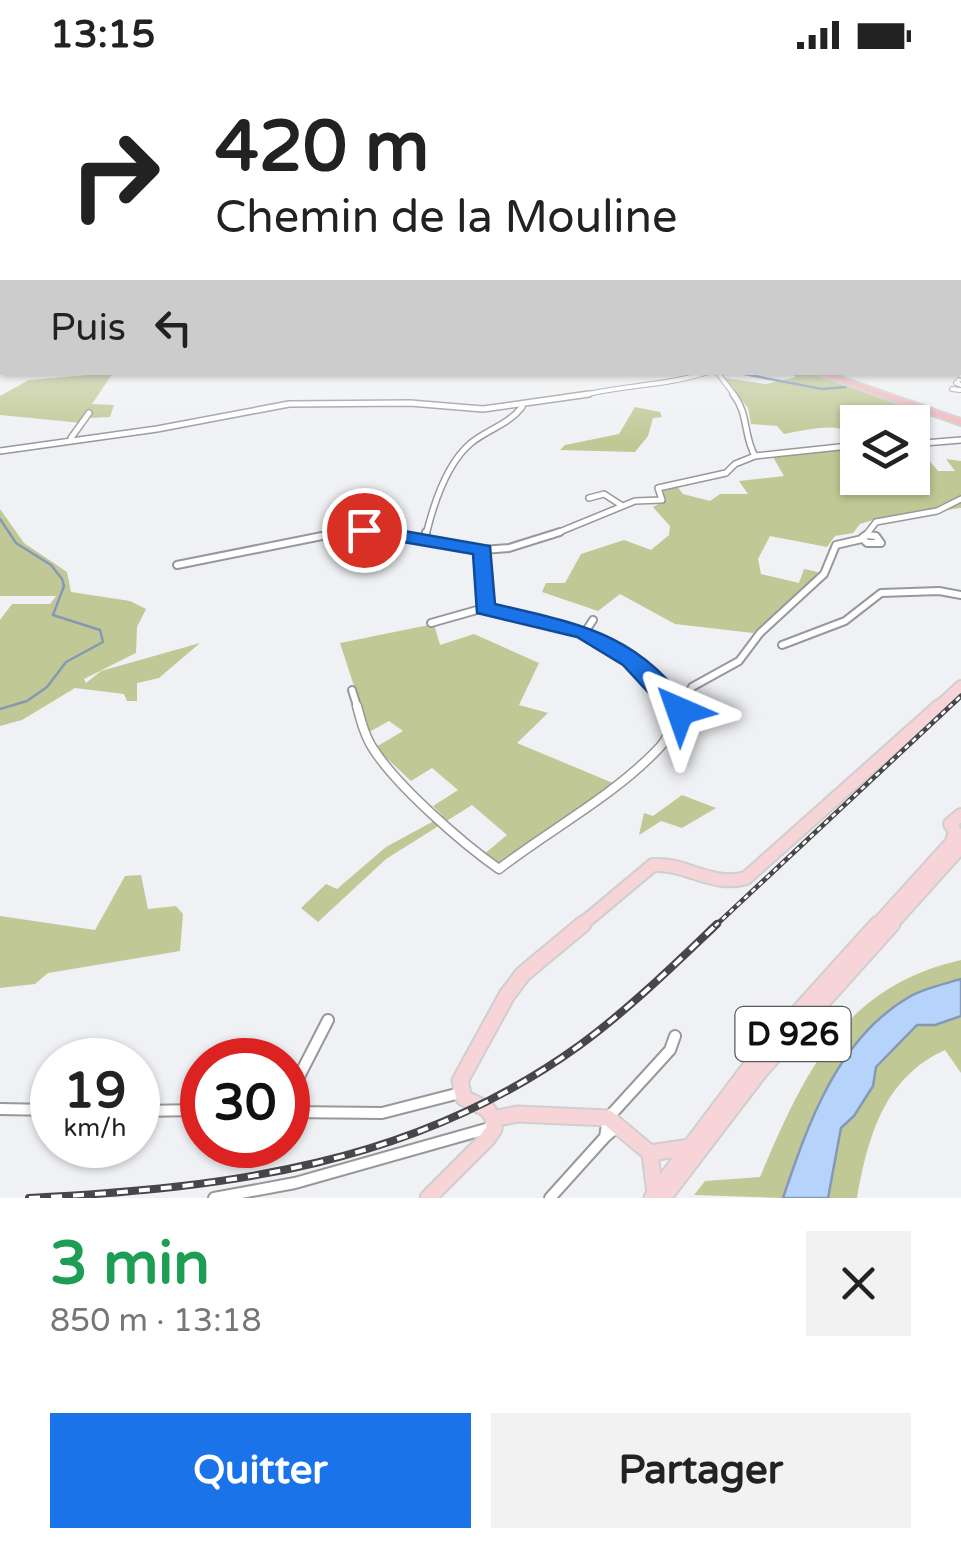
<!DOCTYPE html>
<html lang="fr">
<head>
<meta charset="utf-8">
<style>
	:root { --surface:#fff; --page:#f2f2f2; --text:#222; --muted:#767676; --accent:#1a73e8 }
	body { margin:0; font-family:"Varela Round",sans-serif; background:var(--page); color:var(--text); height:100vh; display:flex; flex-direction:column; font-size:38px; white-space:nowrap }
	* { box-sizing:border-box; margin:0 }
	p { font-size:32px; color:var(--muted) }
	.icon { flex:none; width:55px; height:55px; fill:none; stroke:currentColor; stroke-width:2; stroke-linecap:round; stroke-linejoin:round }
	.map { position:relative; height:1128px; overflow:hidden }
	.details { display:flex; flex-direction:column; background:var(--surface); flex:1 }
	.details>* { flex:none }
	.banner { position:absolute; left:0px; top:0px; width:962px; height:305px; box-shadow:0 2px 8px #0004; background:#fff; color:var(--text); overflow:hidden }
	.fabs { position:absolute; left:840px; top:335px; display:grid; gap:20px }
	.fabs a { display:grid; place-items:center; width:90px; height:90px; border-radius:0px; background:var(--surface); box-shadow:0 2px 8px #0004; font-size:50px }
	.speed { position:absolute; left:30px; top:968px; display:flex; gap:20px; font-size:50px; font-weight:700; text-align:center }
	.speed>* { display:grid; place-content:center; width:130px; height:130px; border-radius:50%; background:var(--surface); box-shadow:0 2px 8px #0004; line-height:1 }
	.speed small { font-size:25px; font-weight:400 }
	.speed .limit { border:15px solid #d22; background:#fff; color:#111 }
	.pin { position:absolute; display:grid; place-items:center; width:85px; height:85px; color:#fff; margin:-42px; border:5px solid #fff; border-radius:50%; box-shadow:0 2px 10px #0007 }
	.me { position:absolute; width:110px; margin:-55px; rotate:317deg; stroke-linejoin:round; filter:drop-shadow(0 0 8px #0008) }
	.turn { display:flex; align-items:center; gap:35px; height:210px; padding:0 50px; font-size:45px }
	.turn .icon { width:130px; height:130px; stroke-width:2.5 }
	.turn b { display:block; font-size:70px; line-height:85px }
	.then { display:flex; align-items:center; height:95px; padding:0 50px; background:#0003; gap:20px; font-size:38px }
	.round { display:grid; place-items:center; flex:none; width:105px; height:105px; border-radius:0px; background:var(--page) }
	.summary { display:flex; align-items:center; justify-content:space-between; height:170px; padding:0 50px }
	h1 { font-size:60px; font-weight:800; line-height:75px; color:#1e9e55 }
	.button { display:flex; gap:20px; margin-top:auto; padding:20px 50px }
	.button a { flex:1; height:115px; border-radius:0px; background:var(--accent); color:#fff; font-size:40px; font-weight:800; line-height:115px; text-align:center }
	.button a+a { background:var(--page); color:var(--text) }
	.status { display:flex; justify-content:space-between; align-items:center; height:70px; padding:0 50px; background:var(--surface); direction:ltr }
	.status svg { height:28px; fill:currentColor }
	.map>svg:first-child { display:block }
</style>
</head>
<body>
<div class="status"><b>13:15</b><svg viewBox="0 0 49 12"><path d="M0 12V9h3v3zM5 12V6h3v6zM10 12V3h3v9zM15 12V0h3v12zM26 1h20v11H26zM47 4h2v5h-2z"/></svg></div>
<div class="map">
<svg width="961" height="1128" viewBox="0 0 961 1128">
	<rect width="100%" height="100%" fill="#f0f1f4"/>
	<!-- green -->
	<path fill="#c0c895" d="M 113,303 L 92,334 L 114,335 L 110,347 L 89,348 L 82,353 L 0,345 L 0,326 L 29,310 Z
		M 790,303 L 811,303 L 961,356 L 900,337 L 883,339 L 897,352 L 858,352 L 857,365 C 838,351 805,360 784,364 L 777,356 L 751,354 L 748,338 L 724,308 L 766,314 L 796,307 Z
		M 635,337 L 660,342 L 662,347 L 653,348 L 648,366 L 635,382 L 560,380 L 565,375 L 619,364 Z
		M 857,377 L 858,408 L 912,408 L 913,401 L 918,400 L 913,389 L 928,389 L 938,401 L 955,401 L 946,389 L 961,391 L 961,438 L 873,450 L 860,454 L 853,463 L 835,466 L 827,477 L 770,466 L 758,489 L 761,504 L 799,513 L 804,499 L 818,502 L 809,515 L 753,563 L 675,554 L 620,524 L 598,541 L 542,522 L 546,513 L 565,513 L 581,484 L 624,470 L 651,480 L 669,465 L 670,456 L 653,437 L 666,430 L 659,419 L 676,415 L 683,424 L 710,431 L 720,424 L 748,424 L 739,411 L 784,406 L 773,387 Z
		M 0,439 L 24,473 L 67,502 L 71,522 L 130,531 L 146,539 L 137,557 L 136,583 L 84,609 L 86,613 L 101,601 L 200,573 L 159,608 L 137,613 L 137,631 L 127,631 L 124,624 L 75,618 L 22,650 L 0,656 L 0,550 L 12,534 L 50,534 L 56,526 L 0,526 Z
		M 434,554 L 440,575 L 474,564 L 539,593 L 519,635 L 548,643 L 517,673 L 613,713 L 589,735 L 496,794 L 483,785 L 507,765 L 472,735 L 386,789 L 318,852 L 301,838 L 326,814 L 337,819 L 386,777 L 443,746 L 433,736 L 458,720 L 432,698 L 411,711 L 379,681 L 376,677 L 403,661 L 389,651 L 369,662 L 340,573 Z
		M 682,725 L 716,738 L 682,758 L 661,751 L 639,765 L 644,743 L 653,746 Z
		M 141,805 L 148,839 L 176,836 L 183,844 L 180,881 L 48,903 L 35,914 L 0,918 L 0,846 L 95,860 L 125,806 Z
		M 961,890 L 961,909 L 910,926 L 799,1080 L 783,1128 L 694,1125 L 705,1111 L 760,1107 C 804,1004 842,917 961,890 Z
		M 961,946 L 961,1003 L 945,980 C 883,1008 868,1068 857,1128 L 828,1128 L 841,1058 L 854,1046 L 873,1016 L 876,997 L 917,955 L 936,955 Z"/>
	<!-- water -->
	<path fill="#b6d4fb" stroke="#8499b5" stroke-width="2.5" d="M 961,909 L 961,946 L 935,955 L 917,955 L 876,997 L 873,1016 L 854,1046 L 841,1058 L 828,1128 L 783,1128 C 808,1054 837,969 909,927 C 924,918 945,914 961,909 Z"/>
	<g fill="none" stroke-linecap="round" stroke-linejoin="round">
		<!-- stream -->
		<path stroke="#8499b5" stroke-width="2.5" d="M 734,302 L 822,319 L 846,317
			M 0,449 L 16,473 L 51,495 L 62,509 L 64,516 L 53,545 L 100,560 L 103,572 L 66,592 L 47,617 L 27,631 L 0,639"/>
		<defs>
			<path id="minor-far4" d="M 717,302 L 735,326
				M 959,310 L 956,313 L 961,315
				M 952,319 L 960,320
				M 579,326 C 622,315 667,316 708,302"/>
			<path id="minor-far3" d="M 733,324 C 749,344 743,365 755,386
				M 71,368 L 89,343
				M 912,374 L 961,370
				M 0,381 L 157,359 L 289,334 L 410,333 L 483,339 L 589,324
				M 589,428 L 604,424 L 621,435
				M 330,465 L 354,460 L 385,465
				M 426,465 C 433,436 447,393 471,373 C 488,359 508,355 522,337
				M 552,465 L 635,431 L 662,430 L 658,418 L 726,403 L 735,394 L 755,386 L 858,375
				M 866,465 L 876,452 L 937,441 L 961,429"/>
			<path id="minor-far2" d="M 369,462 L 483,480 L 509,478 L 560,462
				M 866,465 L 876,466 L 881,473 L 867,473 L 862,468 Z
				M 425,469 L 426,462
				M 483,480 L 484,538 L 585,562 L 632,590 L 678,639
				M 177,495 L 342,462
				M 431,553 L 484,538
				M 585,562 L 593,550
				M 782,575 L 845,551 L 881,523 L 939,521 L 961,525
				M 352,620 L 358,639
				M 681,639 L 692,617 L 739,591 L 760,563 L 824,504 L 836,475 L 862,469"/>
			<path id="minor-far1" d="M 357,636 C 361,651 365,667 374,680 C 398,717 462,773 499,799 C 552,758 614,726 660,677 C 670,666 675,649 682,636
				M 675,636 L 680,641"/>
			<path id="minor" d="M 288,1028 L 328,950
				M 0,1039 L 52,1040
				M 138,1041 L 202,1040
				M 288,1042 L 382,1043 L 460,1023
				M 618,1056 L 605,1067 L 608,1048 L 670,980 L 675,966
				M 214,1128 L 295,1113 L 493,1057
				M 550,1128 L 605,1067"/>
			<path id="major-far2" d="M 936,639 L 961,616"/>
			<path id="major-far1" d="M 961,745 L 950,754 L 961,770
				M 580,856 L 653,795 C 686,793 713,818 746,808 L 939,636
				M 876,856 L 952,772 L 954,764
				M 890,856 L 961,777"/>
			<path id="major" d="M 494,1049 L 487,1039 L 464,1028 L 460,1011 L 507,925 L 523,904 L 583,854
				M 494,1049 L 517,1044 L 608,1048 L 650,1083 L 655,1124
				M 650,1083 L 690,1077
				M 428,1128 L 488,1068 L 494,1059 L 494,1049
				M 652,1128 L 757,988 L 878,854
				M 663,1128 L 760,1001 L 892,854"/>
			<path id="highway" d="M 812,302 L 826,302 L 961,349 L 961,355 Z"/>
		</defs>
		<!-- minor-far4 casing -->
		<use href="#minor-far4" stroke="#97989a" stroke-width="6"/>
		<!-- minor-far3 casing -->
		<use href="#minor-far3" stroke="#97989a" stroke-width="8"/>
		<!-- minor-far2 casing -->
		<use href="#minor-far2" stroke="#97989a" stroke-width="10"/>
		<!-- minor-far1 casing -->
		<use href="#minor-far1" stroke="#97989a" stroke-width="11"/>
		<!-- minor casing -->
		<use href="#minor" stroke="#97989a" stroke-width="14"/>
		<!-- major-far2 casing -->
		<use href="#major-far2" stroke="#cfcfcf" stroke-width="14"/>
		<!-- major-far1 casing -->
		<use href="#major-far1" stroke="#cfcfcf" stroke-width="16"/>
		<!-- major casing -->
		<use href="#major" stroke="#cfcfcf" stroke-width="19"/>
		<!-- highway casing -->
		<use href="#highway" stroke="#cfcfcf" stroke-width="4"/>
		<!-- minor-far4 -->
		<use href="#minor-far4" stroke="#fff" stroke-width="4"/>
		<!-- minor-far3 -->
		<use href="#minor-far3" stroke="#fff" stroke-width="5"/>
		<!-- minor-far2 -->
		<use href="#minor-far2" stroke="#fff" stroke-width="6"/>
		<!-- minor-far1 -->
		<use href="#minor-far1" stroke="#fff" stroke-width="8"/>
		<!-- minor -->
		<use href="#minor" stroke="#fff" stroke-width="10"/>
		<!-- major-far2 -->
		<use href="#major-far2" stroke="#f7d4d7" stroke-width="10"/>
		<!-- major-far1 -->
		<use href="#major-far1" stroke="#f7d4d7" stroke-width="12"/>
		<!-- major -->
		<use href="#major" stroke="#f7d4d7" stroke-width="15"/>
		<!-- highway -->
		<use href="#highway" fill="#f2b7bc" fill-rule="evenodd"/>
		<defs>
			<path id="rail-far1" d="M 715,856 L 961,626"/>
			<path id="rail" d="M 29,1128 C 227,1118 414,1095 580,975 C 629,939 673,896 717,854"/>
		</defs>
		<!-- rail-far1 casing -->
		<use href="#rail-far1" stroke="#474749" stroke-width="5"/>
		<!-- rail casing -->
		<use href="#rail" stroke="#474749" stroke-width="8"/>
		<!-- rail-far1 -->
		<use href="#rail-far1" stroke="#fff" stroke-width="2.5" stroke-dasharray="5" stroke-linecap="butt"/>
		<!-- rail -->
		<use href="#rail" stroke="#fff" stroke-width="4" stroke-dasharray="11" stroke-linecap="butt"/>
	</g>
	<!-- sky -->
	<linearGradient id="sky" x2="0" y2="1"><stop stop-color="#94c1f0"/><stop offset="0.58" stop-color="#f8f9fa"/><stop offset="1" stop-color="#f8f9fa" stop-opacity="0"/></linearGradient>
	<rect width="961" height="372" fill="url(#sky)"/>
	<!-- route -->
	<path fill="#1a73e8" stroke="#114b97" stroke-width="2.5" d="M 364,454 L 490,476 L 495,534 C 579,554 640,563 692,641 L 680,650 L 671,647 L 623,595 L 577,567 L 477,543 L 473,484 L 357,464 L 354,460 Z"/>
	<g text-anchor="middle" stroke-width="8" stroke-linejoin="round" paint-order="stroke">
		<!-- shield labels -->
		<rect fill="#fff" stroke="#585858" stroke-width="2.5" x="735.5" y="937" width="115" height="54" rx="8"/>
		<g font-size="32" font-weight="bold" fill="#101011">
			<text x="793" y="975">D 926</text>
		</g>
	</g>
</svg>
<div class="fabs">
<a><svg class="icon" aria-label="layers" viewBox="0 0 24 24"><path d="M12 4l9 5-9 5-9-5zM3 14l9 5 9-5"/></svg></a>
</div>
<div class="speed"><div>19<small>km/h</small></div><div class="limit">30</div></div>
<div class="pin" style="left:364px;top:460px;background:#d93025"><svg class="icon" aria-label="arrive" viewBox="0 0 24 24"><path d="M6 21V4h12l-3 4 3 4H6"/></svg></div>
<svg class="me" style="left:680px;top:641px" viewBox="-20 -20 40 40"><path d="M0-17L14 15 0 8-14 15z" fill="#1a73e8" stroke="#fff" stroke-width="4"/></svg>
<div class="banner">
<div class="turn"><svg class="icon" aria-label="right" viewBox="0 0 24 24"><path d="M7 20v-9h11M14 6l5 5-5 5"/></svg><div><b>420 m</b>Chemin de la Mouline</div></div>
<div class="then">Puis<svg class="icon" aria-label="left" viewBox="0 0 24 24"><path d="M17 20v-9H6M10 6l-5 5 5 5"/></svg></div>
</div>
</div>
<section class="details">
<div class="summary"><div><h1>3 min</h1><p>850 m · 13:18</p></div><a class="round"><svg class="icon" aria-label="close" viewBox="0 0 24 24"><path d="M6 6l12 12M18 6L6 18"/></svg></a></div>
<div class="button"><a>Quitter</a><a>Partager</a></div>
</section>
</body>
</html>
